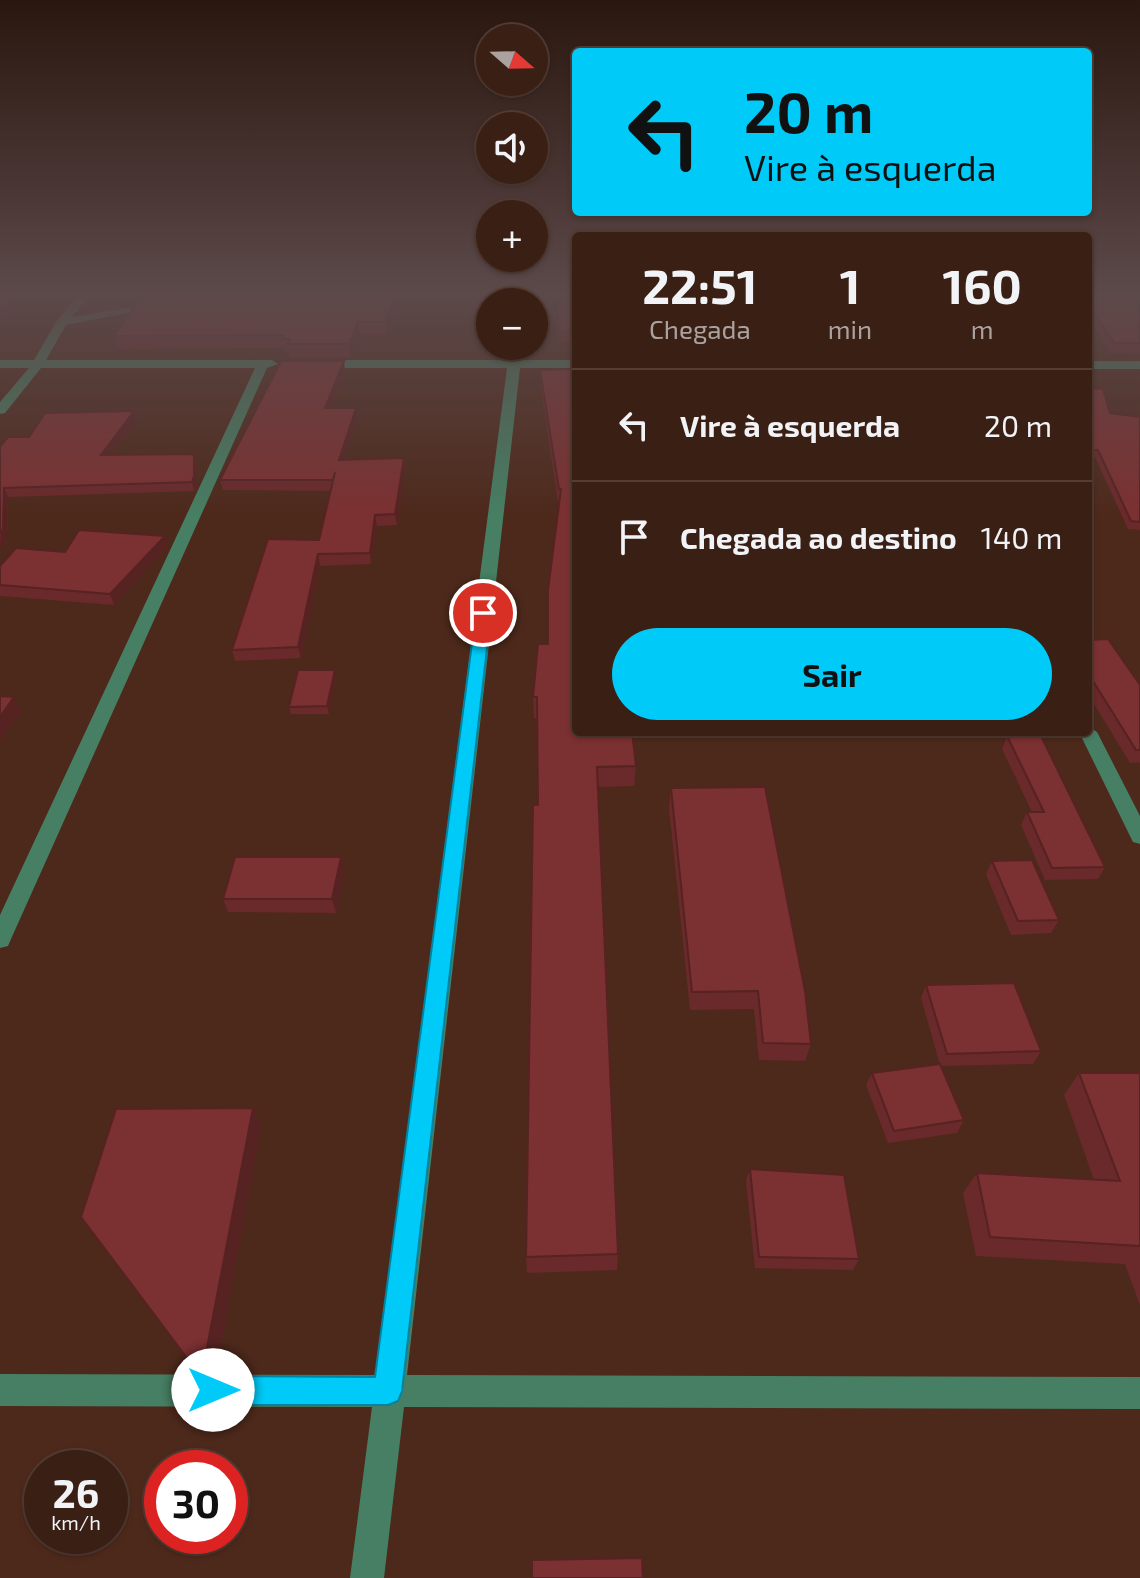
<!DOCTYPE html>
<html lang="pt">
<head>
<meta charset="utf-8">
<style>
	:root { --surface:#3a1f14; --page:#41271d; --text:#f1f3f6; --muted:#aba2a0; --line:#543d34; --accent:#00cbf8 }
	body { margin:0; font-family:"Exo 2",sans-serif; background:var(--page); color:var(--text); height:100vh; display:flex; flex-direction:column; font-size:30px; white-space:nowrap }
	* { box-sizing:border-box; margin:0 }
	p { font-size:26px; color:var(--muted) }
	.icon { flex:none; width:44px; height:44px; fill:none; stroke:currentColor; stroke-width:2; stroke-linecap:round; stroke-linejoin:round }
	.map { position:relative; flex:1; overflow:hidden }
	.drawer { position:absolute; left:572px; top:232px; width:520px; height:504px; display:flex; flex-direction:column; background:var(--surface); border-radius:8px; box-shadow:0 2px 6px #0004,0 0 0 2px var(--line) }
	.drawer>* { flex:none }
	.guide { position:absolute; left:572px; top:48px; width:520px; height:168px; border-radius:8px; box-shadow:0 2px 6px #0004,0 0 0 2px var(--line); background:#00cbf8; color:#111; overflow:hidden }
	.needle { width:52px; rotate:110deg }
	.tools { position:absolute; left:476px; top:24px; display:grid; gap:16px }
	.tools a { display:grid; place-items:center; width:72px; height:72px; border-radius:50%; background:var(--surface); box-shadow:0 2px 6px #0004,0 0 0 2px var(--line); font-size:40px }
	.speed { position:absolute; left:24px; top:1450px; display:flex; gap:16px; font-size:40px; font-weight:700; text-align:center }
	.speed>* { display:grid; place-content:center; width:104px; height:104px; border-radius:50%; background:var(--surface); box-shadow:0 2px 6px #0004,0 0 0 2px var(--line); line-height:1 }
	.speed small { font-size:20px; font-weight:400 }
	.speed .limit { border:12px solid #d22; background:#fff; color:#111 }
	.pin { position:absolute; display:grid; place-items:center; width:68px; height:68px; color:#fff; margin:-34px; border:4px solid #fff; border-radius:50%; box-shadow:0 2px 8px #0007 }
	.me { position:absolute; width:88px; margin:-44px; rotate:90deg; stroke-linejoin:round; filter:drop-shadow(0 0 6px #0008) }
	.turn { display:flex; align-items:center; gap:28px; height:168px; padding:0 40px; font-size:36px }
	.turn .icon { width:104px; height:104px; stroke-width:2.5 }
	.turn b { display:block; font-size:56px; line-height:68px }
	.eta { display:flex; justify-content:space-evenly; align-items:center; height:136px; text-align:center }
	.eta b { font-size:48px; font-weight:700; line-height:56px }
	.button { display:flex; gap:16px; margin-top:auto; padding:16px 40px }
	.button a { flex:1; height:92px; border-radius:48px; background:var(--accent); color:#111; font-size:32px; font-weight:700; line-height:92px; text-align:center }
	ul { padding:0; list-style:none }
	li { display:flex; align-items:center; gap:24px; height:112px; padding:0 40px; border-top:2px solid var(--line) }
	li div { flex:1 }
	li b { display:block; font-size:30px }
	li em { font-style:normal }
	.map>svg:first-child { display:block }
</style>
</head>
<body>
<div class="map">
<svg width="1140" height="1578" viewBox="0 0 1140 1578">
	<rect width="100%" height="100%" fill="#4d291b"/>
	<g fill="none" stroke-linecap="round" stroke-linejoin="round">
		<!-- minor -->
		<path fill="#467f63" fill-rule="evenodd" d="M 79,295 L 90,295 L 72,317 L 158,303 L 163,306 L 66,325 L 46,360 L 272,360 L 278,364 L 267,368 L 11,939 L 8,946 L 0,948 L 0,915 L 255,368 L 41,368 L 5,413 L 0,414 L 0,402 L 29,368 L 0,368 L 0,360 L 34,360 L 56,322 Z
			M 502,295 L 512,295 L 513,302 L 503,302 Z
			M 506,346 L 518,346 L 520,360 L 576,360 L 576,368 L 520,368 L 407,1375 L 1140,1377 L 1140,1409 L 404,1407 L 384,1578 L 350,1578 L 372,1407 L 0,1406 L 0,1374 L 376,1375 L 507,368 L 320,368 L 314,364 L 320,360 L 508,360 Z
			M 1088,361 L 1140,361 L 1140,369 L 1088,369 Z
			M 1088,726 L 1097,732 L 1140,816 L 1140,844 L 1133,842 L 1130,836 L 1079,732 L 1088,732 Z"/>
	</g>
	<!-- wall -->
	<path fill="#6a292a" d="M 149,295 L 398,295 L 399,302 L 387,335 L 360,335 L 351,357 L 290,357 L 289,352 L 285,352 L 284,348 L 118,349 L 114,336 L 151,301 Z
		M 557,295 L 576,295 L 576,342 L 559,341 Z
		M 1088,295 L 1140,295 L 1140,354 L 1110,353 L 1088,318 Z
		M 540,370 L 636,766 L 634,786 L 598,787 L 618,1254 L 617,1270 L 527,1273 L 526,1257 L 538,805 L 537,718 L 534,718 L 533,697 L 548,644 L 559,508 L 541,388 Z
		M 345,371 L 331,408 L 356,408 L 357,418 L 344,460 L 404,458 L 405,469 L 397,525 L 377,526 L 371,564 L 320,566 L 301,658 L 235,661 L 232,650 L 319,540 L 331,491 L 223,490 L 220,480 Z
		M 1088,388 L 1110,413 L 1140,417 L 1140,530 L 1128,529 L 1095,457 L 1088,457 Z
		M 134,411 L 137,420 L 111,455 L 194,454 L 196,463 L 197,486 L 194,491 L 8,497 L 7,538 L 0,548 L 0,447 L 29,437 Z
		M 168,546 L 114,605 L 0,596 L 0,566 L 65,552 Z
		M 1088,640 L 1140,685 L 1140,764 L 1139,762 L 1130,763 L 1088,694 Z
		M 336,677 L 329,714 L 291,714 L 289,707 Z
		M 1007,736 L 1105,867 L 1098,879 L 1045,880 L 1021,825 L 1027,812 L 1032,812 L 1002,749 Z
		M 671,788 L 811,1044 L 805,1061 L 759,1060 L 754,1009 L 690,1010 L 669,808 Z
		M 992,861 L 1059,920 L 1051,933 L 1011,935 L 986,874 Z
		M 345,871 L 336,913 L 228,912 L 223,899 Z
		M 926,985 L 1041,1051 L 1033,1064 L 941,1066 L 964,1120 L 957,1133 L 888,1143 L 866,1085 L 872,1073 L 940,1065 L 921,998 Z
		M 1079,1073 L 1140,1073 L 1140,1305 L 1125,1264 L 976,1256 L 963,1193 L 977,1173 L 1094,1180 L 1064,1095 Z
		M 253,1108 L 261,1125 L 216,1372 L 199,1372 L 187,1358 Z
		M 750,1169 L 859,1259 L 853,1270 L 755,1268 L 746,1181 Z"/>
	<!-- shaded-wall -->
	<path fill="#562222" d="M 17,295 L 29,295 L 0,321 L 0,310 Z
		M 149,295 L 189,295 L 151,302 Z
		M 395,295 L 398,295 L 399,302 L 387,335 L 385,322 Z
		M 358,322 L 360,335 L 351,357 L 349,344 Z
		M 344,361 L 345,371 L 327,418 L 325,408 Z
		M 356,408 L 357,418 L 341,470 L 339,460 Z
		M 134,411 L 137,420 L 104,465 L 101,455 Z
		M 194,454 L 196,463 L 197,486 L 194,491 L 192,482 Z
		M 404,458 L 405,469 L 397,525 L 395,514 Z
		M 4,488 L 8,497 L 7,538 L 0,548 Z
		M 375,515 L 377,526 L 371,564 L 370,553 Z
		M 165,536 L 168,546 L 114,605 L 110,594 Z
		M 318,554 L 320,566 L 301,658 L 298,647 Z
		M 335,670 L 336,677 L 329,714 L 327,706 Z
		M 14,697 L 21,711 L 0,741 L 0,717 Z
		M 341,857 L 345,871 L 336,913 L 332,899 Z
		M 253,1108 L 261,1125 L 216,1372 L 205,1358 Z"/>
	<!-- building -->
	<path fill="#7b3031" stroke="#562222" stroke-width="2" d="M 0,295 L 17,295 L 0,310 Z
		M 178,295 L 395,295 L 385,322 L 358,322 L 349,344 L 287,344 L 290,339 L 283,339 L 284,335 L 114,336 L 137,303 Z
		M 557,295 L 576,295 L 576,333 L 559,332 Z
		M 1088,295 L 1140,295 L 1140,343 L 1114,343 L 1088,304 Z
		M 281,361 L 344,361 L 325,408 L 356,408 L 339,460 L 404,458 L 395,514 L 375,515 L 370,553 L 318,554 L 298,647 L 232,650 L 268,539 L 319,540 L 335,472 L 333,480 L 220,480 Z
		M 576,369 L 576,732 L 632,732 L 636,766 L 597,767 L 618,1254 L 526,1257 L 533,805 L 538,805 L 537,697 L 533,697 L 538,644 L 548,644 L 548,590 L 561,489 L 559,489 L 540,370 Z
		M 1088,388 L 1103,389 L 1110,413 L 1140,417 L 1140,522 L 1131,521 L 1098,450 L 1088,450 Z
		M 134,411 L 101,455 L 194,454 L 194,476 L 192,482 L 4,488 L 3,529 L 0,533 L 0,447 L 8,437 L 29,437 L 45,413 Z
		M 79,530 L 165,536 L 110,594 L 0,585 L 0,566 L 16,548 L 65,552 Z
		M 1108,639 L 1140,685 L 1140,750 L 1136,750 L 1088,673 L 1088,640 Z
		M 298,670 L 335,670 L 327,706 L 289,707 Z
		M 0,696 L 14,697 L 0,717 Z
		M 1007,736 L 1041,736 L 1105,867 L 1052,868 L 1027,812 L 1044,812 Z
		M 765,787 L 805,991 L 811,1044 L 763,1043 L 758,991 L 692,992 L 671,788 Z
		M 235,857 L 341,857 L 332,899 L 223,899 Z
		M 1032,860 L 1059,920 L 1018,921 L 992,861 Z
		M 1014,983 L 1041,1051 L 947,1054 L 926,985 Z
		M 940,1064 L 964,1120 L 894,1131 L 872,1073 Z
		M 1079,1073 L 1140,1073 L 1140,1246 L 990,1237 L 977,1173 L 1120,1181 Z
		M 253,1108 L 205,1358 L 187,1358 L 81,1217 L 116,1109 Z
		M 750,1169 L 844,1175 L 859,1259 L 759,1257 Z
		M 642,1558 L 643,1578 L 532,1578 L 532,1560 Z"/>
	<!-- sky -->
	<linearGradient id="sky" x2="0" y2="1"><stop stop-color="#2a170f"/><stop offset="0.57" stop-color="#5c494a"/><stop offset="1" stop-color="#5c494a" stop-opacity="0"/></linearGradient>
	<rect width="1140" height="516" fill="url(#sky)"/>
	<!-- route -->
	<path fill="#00cbf8" stroke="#0084a1" stroke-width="2" d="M 483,609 L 491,613 L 402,1391 L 398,1401 L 388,1405 L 213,1405 L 203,1400 L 199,1390 L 203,1380 L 213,1376 L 375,1377 L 476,613 Z"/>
</svg>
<div class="tools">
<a><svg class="needle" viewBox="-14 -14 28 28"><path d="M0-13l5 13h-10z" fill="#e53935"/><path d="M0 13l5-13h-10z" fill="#aba2a0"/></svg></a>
<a><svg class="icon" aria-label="sound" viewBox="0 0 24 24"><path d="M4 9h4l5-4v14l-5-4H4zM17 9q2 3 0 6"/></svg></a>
<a>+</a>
<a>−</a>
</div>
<div class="speed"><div>26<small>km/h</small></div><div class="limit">30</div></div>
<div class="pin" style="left:483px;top:613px;background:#d93025"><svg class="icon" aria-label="arrive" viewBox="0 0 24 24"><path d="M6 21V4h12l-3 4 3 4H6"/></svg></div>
<svg class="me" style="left:213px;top:1390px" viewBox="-20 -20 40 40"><circle r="19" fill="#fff"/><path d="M0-13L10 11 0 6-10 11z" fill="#00cbf8"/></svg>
<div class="guide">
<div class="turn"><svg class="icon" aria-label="left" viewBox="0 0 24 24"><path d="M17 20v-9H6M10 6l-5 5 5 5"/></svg><div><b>20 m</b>Vire à esquerda</div></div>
</div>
<section class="drawer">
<div class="eta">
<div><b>22:51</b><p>Chegada</p></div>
<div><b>1</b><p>min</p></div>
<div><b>160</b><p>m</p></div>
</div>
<ul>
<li><svg class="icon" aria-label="left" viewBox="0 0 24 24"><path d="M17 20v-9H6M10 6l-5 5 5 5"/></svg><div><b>Vire à esquerda</b></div><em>20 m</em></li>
<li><svg class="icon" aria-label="arrive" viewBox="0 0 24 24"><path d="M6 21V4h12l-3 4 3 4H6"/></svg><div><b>Chegada ao destino</b></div><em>140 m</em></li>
</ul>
<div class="button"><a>Sair</a></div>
</section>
</div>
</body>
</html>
